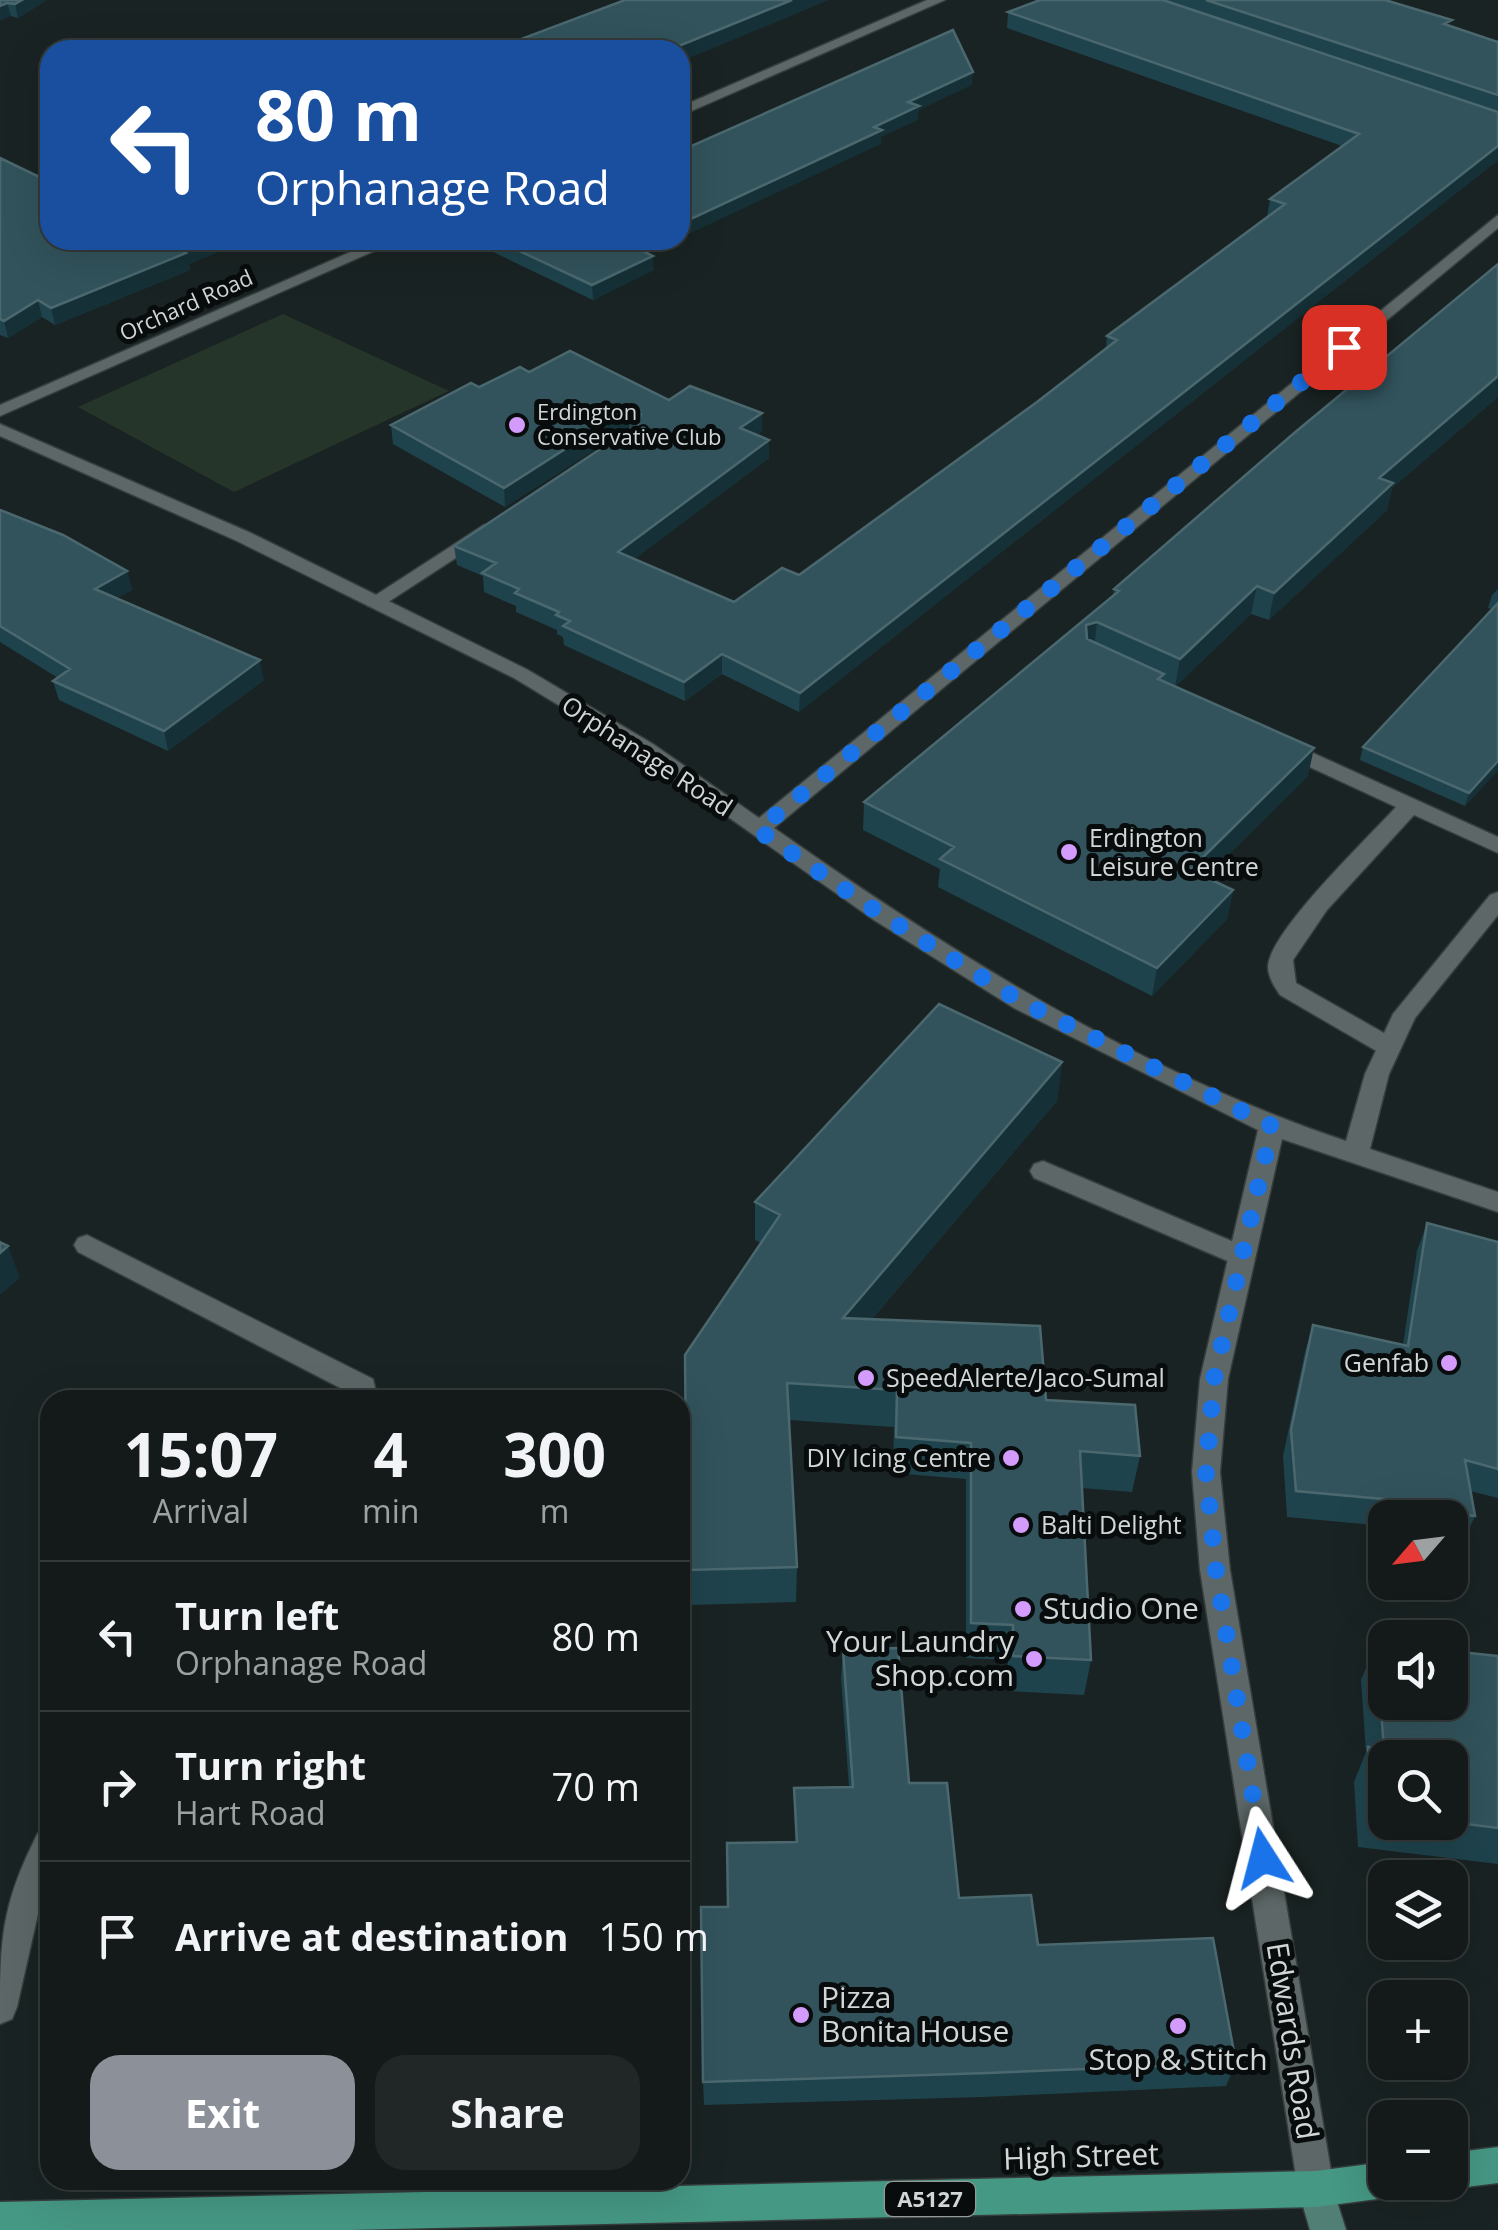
<!DOCTYPE html>
<html lang="en">
<head>
<meta charset="utf-8">
<style>
	:root { --surface:#141a1a; --page:#212727; --text:#f1f3f6; --muted:#9da1a2; --line:#333839; --accent:#8c9099 }
	body { margin:0; font-family:"Open Sans",sans-serif; background:var(--page); color:var(--text); height:100vh; display:flex; flex-direction:column; font-size:38px; white-space:nowrap }
	* { box-sizing:border-box; margin:0 }
	p { font-size:32px; color:var(--muted) }
	.icon { flex:none; width:55px; height:55px; fill:none; stroke:currentColor; stroke-width:2; stroke-linecap:round; stroke-linejoin:round }
	.map { position:relative; flex:1; overflow:hidden }
	.details { position:absolute; left:40px; top:1390px; width:650px; height:800px; display:flex; flex-direction:column; background:var(--surface); border-radius:30px; box-shadow:0 10px 40px #0002,0 0 0 2px var(--line) }
	.details>* { flex:none }
	.top-card { position:absolute; left:40px; top:40px; width:650px; height:210px; border-radius:30px; box-shadow:0 10px 40px #0002,0 0 0 2px var(--line); background:#1a4fa0; color:#fff; overflow:hidden }
	.needle { width:65px; rotate:242deg }
	.buttons { position:absolute; left:1368px; top:1500px; display:grid; gap:20px }
	.buttons a { display:grid; place-items:center; width:100px; height:100px; border-radius:20px; background:var(--surface); box-shadow:0 10px 40px #0002,0 0 0 2px var(--line); font-size:50px }
	.pin { position:absolute; display:grid; place-items:center; width:85px; height:85px; color:#fff; margin:-42px; border-radius:20px; box-shadow:0 5px 15px #0006 }
	.me { position:absolute; width:110px; margin:-55px; rotate:351deg; stroke-linejoin:round; filter:drop-shadow(0 0 8px #0008) }
	.turn { display:flex; align-items:center; gap:35px; height:210px; padding:0 50px; font-size:45px }
	.turn .icon { width:130px; height:130px; stroke-width:2.5 }
	.turn b { display:block; font-size:70px; line-height:85px }
	.eta { display:flex; justify-content:space-evenly; align-items:center; height:170px; text-align:center }
	.eta b { font-size:60px; font-weight:700; line-height:70px }
	.cta { display:flex; gap:20px; margin-top:auto; padding:20px 50px }
	.cta a { flex:1; height:115px; border-radius:30px; background:var(--accent); color:#fff; font-size:40px; font-weight:700; line-height:115px; text-align:center }
	.cta a+a { background:var(--page); color:var(--text) }
	ul { padding:0; list-style:none }
	li { display:flex; align-items:center; gap:30px; height:150px; padding:0 50px; border-top:2px solid var(--line) }
	li div { flex:1 }
	li b { display:block; font-size:38px }
	li em { font-style:normal }
	.map>svg:first-child { display:block }
</style>
</head>
<body>
<div class="map">
<svg width="1498" height="2230" viewBox="0 0 1498 2230">
	<rect width="100%" height="100%" fill="#1a2323"/>
	<!-- green -->
	<path fill="#263529" d="M 283,314 L 449,391 L 234,492 L 78,407 Z"/>
	<g fill="none" stroke-linecap="round" stroke-linejoin="round">
		<defs>
			<path id="lane" d="M 484,525 L 493,531 L 491,535 L 382,606 L 368,606 L 365,602 Z
				M 1280,738 L 1498,837 L 1498,853 L 1414,815 L 1327,910 L 1293,960 L 1296,983 L 1398,1041 L 1401,1047 L 1398,1053 L 1380,1053 L 1280,995 C 1274,986 1268,977 1268,966 C 1271,930 1369,837 1396,807 L 1273,750 L 1269,745 Z
				M 1043,1161 L 1248,1248 L 1252,1255 L 1248,1262 L 1239,1265 L 1230,1262 L 1034,1178 L 1030,1171 L 1034,1164 Z
				M 87,1235 L 373,1379 L 378,1400 L 350,1400 L 350,1393 L 78,1252 L 74,1245 L 78,1238 Z
				M 50,1828 L 50,1876 L 44,1887 L 17,2007 L 12,2019 L 0,2024 C 0,1942 0,1907 38,1833 Z"/>
			<path id="street" d="M 927,0 L 945,0 L 680,116 L 680,107 Z
				M 1498,215 L 1498,228 L 774,828 C 952,953 1139,1072 1346,1141 L 1365,1074 L 1393,1014 L 1490,895 L 1498,892 L 1498,915 L 1415,1018 L 1389,1074 L 1370,1149 L 1498,1192 L 1498,1212 L 1282,1139 L 1228,1379 L 1220,1472 L 1230,1570 L 1334,2189 L 1329,2202 L 1316,2207 L 1303,2202 L 1298,2189 L 1200,1570 L 1192,1472 L 1200,1379 L 1258,1130 L 1014,1008 L 874,920 L 639,754 L 514,678 L 237,541 L 0,436 L 0,424 L 251,533 L 528,670 L 653,744 L 759,818 Z
				M 378,240 L 399,240 L 0,416 L 0,405 Z"/>
			<path id="secondary" d="M 1316,2171 L 1329,2176 L 1346,2230 L 1310,2230 L 1298,2189 L 1303,2176 Z"/>
			<path id="primary" d="M 1498,2147 L 1498,2183 L 1450,2189 L 1437,2184 L 1450,2182 L 1450,2153 Z
				M 1385,2162 L 1385,2182 L 1402,2182 L 1398,2193 L 1385,2198 L 1316,2207 L 349,2230 L 0,2230 L 0,2202 L 1316,2171 Z"/>
		</defs>
		<!-- lane casing -->
		<use href="#lane" stroke="#363d3c" stroke-width="3"/>
		<!-- street casing -->
		<use href="#street" stroke="#363d3c" stroke-width="3"/>
		<!-- secondary casing -->
		<use href="#secondary" stroke="#363d3c" stroke-width="3"/>
		<!-- primary casing -->
		<use href="#primary" stroke="#363d3c" stroke-width="3"/>
		<!-- lane -->
		<use href="#lane" fill="#5d6767" fill-rule="evenodd"/>
		<!-- street -->
		<use href="#street" fill="#5d6767" fill-rule="evenodd"/>
		<!-- secondary -->
		<use href="#secondary" fill="#517f76" fill-rule="evenodd"/>
		<!-- primary -->
		<use href="#primary" fill="#459884" fill-rule="evenodd"/>
	</g>
	<!-- wall -->
	<path fill="#1f434d" fill-rule="evenodd" d="M 0,0 L 47,0 L 18,18 L 11,16 Z
		M 1040,0 L 1385,0 L 1450,26 L 1498,42 L 1498,160 L 799,712 L 722,674 L 685,701 L 564,645 L 563,637 L 557,634 L 557,630 L 516,612 L 516,606 L 484,592 L 483,576 L 457,565 L 454,546 L 632,429 L 629,428 L 505,507 L 393,444 L 391,425 L 479,387 L 529,372 L 669,400 L 762,413 L 762,431 L 757,435 L 769,440 L 769,458 L 634,559 L 734,602 L 799,575 L 1037,402 L 1106,349 L 1107,336 L 1267,217 L 1270,199 L 1342,146 L 1007,28 L 1008,12 Z
		M 0,158 L 50,240 L 247,240 L 189,264 L 190,270 L 55,325 L 42,317 L 8,338 L 0,335 Z
		M 488,240 L 676,240 L 648,253 L 654,270 L 593,300 L 489,250 Z
		M 1498,397 L 1392,488 L 1387,510 L 1269,620 L 1251,614 L 1175,687 L 1308,776 L 1206,877 L 1233,890 L 1227,919 L 1152,996 L 938,887 L 940,869 L 863,830 L 864,802 L 1112,597 L 1114,589 Z
		M 0,510 L 127,571 L 132,590 L 117,598 L 264,680 L 168,751 L 59,700 L 53,681 L 58,678 L 0,642 Z
		M 1498,589 L 1498,770 L 1465,806 L 1360,760 L 1363,747 L 1492,609 L 1488,608 L 1492,595 Z
		M 1062,1062 L 1057,1101 L 872,1319 L 1046,1400 L 1140,1456 L 1132,1492 L 1082,1488 L 1091,1660 L 1084,1695 L 1008,1691 L 1008,1660 L 966,1658 L 966,1479 L 893,1473 L 894,1427 L 789,1420 L 797,1567 L 796,1602 L 689,1605 L 687,1570 L 761,1243 L 755,1240 L 755,1202 Z
		M 1427,1223 L 1498,1242 L 1498,1498 L 1470,1491 L 1475,1516 L 1463,1542 L 1450,1541 L 1450,1518 L 1385,1518 L 1385,1526 L 1287,1517 L 1283,1456 L 1305,1352 L 1313,1325 L 1403,1345 L 1417,1251 Z
		M 1376,1644 L 1498,1656 L 1498,1864 L 1358,1847 L 1354,1782 L 1366,1752 L 1361,1680 ZM 1385,1758 L 1450,1822 L 1385,1822 Z
		M 843,1650 L 909,1783 L 959,1898 L 1236,2063 L 1226,2086 L 983,2097 L 704,2105 L 703,2082 L 728,1907 L 795,1842 L 794,1788 L 849,1787 L 841,1678 Z"/>
	<!-- shaded-wall -->
	<path fill="#153036" d="M 22,0 L 47,0 L 18,18 L 15,4 Z
		M 792,0 L 829,0 L 680,62 L 680,50 L 669,50 Z
		M 7,3 L 11,16 L 0,21 L 0,6 Z
		M 973,72 L 972,85 L 919,110 L 918,120 L 881,137 L 881,144 L 680,238 L 680,224 L 874,127 L 908,102 Z
		M 1498,146 L 1498,160 L 799,712 L 800,693 Z
		M 202,240 L 247,240 L 189,264 L 190,270 L 55,325 L 51,308 Z
		M 645,240 L 676,240 L 633,260 L 633,246 Z
		M 653,256 L 654,270 L 593,300 L 592,285 Z
		M 38,300 L 42,317 L 8,338 L 4,321 Z
		M 1498,376 L 1498,397 L 1392,488 L 1387,510 L 1269,620 L 1274,593 L 1379,478 Z
		M 628,409 L 629,428 L 505,507 L 504,488 Z
		M 762,413 L 762,431 L 740,447 L 740,428 Z
		M 769,440 L 769,458 L 619,571 L 618,552 Z
		M 127,571 L 132,590 L 99,608 L 95,589 Z
		M 1257,586 L 1251,614 L 1175,687 L 1180,659 Z
		M 1097,622 L 1094,650 L 1082,653 L 1086,625 Z
		M 722,654 L 722,674 L 685,701 L 684,682 Z
		M 260,660 L 264,680 L 168,751 L 164,731 Z
		M 1314,748 L 1308,776 L 1185,898 L 1190,870 Z
		M 1498,761 L 1498,770 L 1465,806 L 1469,793 Z
		M 1233,890 L 1227,919 L 1152,996 L 1157,968 Z
		M 1062,1062 L 1057,1101 L 841,1355 L 843,1318 Z
		M 8,1246 L 20,1278 L 0,1295 L 0,1253 Z"/>
	<!-- building -->
	<path fill="#32535c" stroke="#4b686f" stroke-width="2.5" d="M 0,0 L 22,0 L 15,4 L 7,3 L 0,6 Z
		M 625,0 L 792,0 L 669,50 L 492,50 Z
		M 1040,0 L 1163,0 L 1498,112 L 1498,146 L 800,693 L 722,654 L 684,682 L 563,626 L 570,621 L 556,615 L 559,612 L 515,593 L 519,589 L 482,573 L 496,563 L 454,546 L 638,424 L 641,414 L 628,409 L 504,488 L 391,425 L 471,383 L 479,387 L 520,367 L 529,372 L 570,351 L 669,400 L 690,386 L 762,413 L 740,428 L 769,440 L 618,552 L 734,602 L 782,568 L 799,575 L 1037,402 L 1117,340 L 1107,336 L 1285,204 L 1270,199 L 1359,134 L 1008,12 Z
		M 1206,0 L 1385,0 L 1452,20 L 1444,24 L 1498,42 L 1498,95 Z
		M 953,30 L 973,72 L 908,102 L 919,106 L 874,127 L 882,130 L 680,224 L 680,151 Z
		M 0,158 L 50,182 L 50,240 L 202,240 L 180,249 L 186,253 L 51,308 L 38,300 L 4,321 L 0,319 Z
		M 496,240 L 645,240 L 633,246 L 653,256 L 592,285 Z
		M 1498,264 L 1498,376 L 1379,478 L 1393,483 L 1274,593 L 1257,586 L 1180,659 L 1097,622 L 1086,625 L 1087,639 L 1164,674 L 1158,679 L 1314,748 L 1190,870 L 1233,890 L 1157,968 L 940,859 L 954,847 L 864,802 L 1119,591 L 1114,589 L 1293,434 Z
		M 0,510 L 63,535 L 127,571 L 95,589 L 260,660 L 164,731 L 53,681 L 70,669 L 0,626 Z
		M 1498,603 L 1498,761 L 1469,793 L 1363,747 Z
		M 939,1004 L 1062,1062 L 843,1318 L 1040,1326 L 1046,1400 L 1135,1405 L 1140,1456 L 1080,1451 L 1091,1660 L 1013,1656 L 1013,1625 L 971,1623 L 971,1443 L 896,1437 L 897,1390 L 787,1383 L 797,1567 L 687,1570 L 685,1355 L 780,1215 L 755,1202 Z
		M 1427,1223 L 1498,1242 L 1498,1469 L 1465,1460 L 1475,1516 L 1417,1512 L 1415,1502 L 1296,1491 L 1291,1430 L 1313,1325 L 1408,1346 Z
		M 0,1242 L 8,1246 L 0,1253 Z
		M 1376,1644 L 1385,1644 L 1385,1702 L 1450,1702 L 1450,1651 L 1498,1656 L 1498,1828 L 1450,1822 L 1450,1758 L 1385,1758 L 1385,1815 L 1373,1813 L 1368,1747 L 1384,1749 Z
		M 898,1648 L 909,1783 L 947,1783 L 959,1898 L 1031,1895 L 1038,1945 L 1213,1938 L 1236,2063 L 988,2073 L 703,2082 L 701,1907 L 728,1907 L 727,1843 L 797,1842 L 794,1788 L 853,1787 L 843,1650 Z"/>
	<g fill="none" stroke-linecap="round" stroke-linejoin="round">
		<!-- route -->
		<path stroke="#1a73e8" stroke-width="18" stroke-dasharray="0 32.4" d="M 1263,1858 L 1216,1570 L 1206,1472 L 1214,1379 L 1272,1126 L 1022,1002 L 882,915 L 758,830 L 1344,347"/>
	</g>
	<!-- markers -->
	<g fill="#d39cfc" stroke="#080c0c" stroke-width="4">
		<circle cx="517" cy="425" r="10"/>
		<circle cx="1069" cy="852" r="10"/>
		<circle cx="1449" cy="1363" r="10"/>
		<circle cx="866" cy="1378" r="10"/>
		<circle cx="1011" cy="1458" r="10"/>
		<circle cx="1021" cy="1525" r="10"/>
		<circle cx="1023" cy="1609" r="10"/>
		<circle cx="1034" cy="1659" r="10"/>
		<circle cx="801" cy="2015" r="10"/>
		<circle cx="1178" cy="2026" r="10"/>
	</g>
	<g text-anchor="middle" stroke-width="10" stroke-linejoin="round" paint-order="stroke">
		<!-- far-street labels -->
		<g font-size="22" fill="#d1d7d6" stroke="#080c0c">
			<text transform="translate(186 305) rotate(-24)" y="8">Orchard Road</text>
		</g>
		<!-- far-poi labels -->
		<g font-size="22" fill="#d1d7d6" stroke="#080c0c" text-anchor="start">
			<text x="537" y="420">Erdington<tspan x="537" dy="25">Conservative Club</tspan></text>
		</g>
		<!-- shield labels -->
		<rect fill="#080c0c" stroke="#959a99" stroke-width="2.5" x="885" y="2182" width="90" height="34" rx="8"/>
		<g font-size="22" font-weight="bold" fill="#d1d7d6">
			<text x="930" y="2207">A5127</text>
		</g>
		<!-- street labels -->
		<g font-size="25" fill="#d1d7d6" stroke="#080c0c">
			<text transform="translate(647 756) rotate(33)" y="9">Orphanage Road</text>
		</g>
		<!-- poi labels -->
		<g font-size="25" fill="#d1d7d6" stroke="#080c0c" text-anchor="start">
			<text x="1089" y="847">Erdington<tspan x="1089" dy="29">Leisure Centre</tspan></text>
			<text x="1429" y="1372" text-anchor="end">Genfab</text>
			<text x="886" y="1387">SpeedAlerte/Jaco-Sumal</text>
			<text x="991" y="1467" text-anchor="end">DIY Icing Centre</text>
			<text x="1041" y="1534">Balti Delight</text>
		</g>
		<!-- near-poi labels -->
		<g font-size="30" fill="#d1d7d6" stroke="#080c0c" text-anchor="start">
			<text x="1043" y="1619">Studio One</text>
			<text x="1014" y="1652" text-anchor="end">Your Laundry<tspan x="1014" dy="34">Shop.com</tspan></text>
			<text x="821" y="2008">Pizza<tspan x="821" dy="34">Bonita House</tspan></text>
			<text x="1178" y="2070" text-anchor="middle">Stop &amp; Stitch</text>
		</g>
		<!-- near-street labels -->
		<g font-size="30" fill="#d1d7d6" stroke="#080c0c">
			<text transform="translate(1292 2041) rotate(81)" y="10">Edwards Road</text>
			<text transform="translate(1081 2157) rotate(-2)" y="10">High Street</text>
		</g>
	</g>
</svg>
<div class="buttons">
<a><svg class="needle" viewBox="-14 -14 28 28"><path d="M0-13l5 13h-10z" fill="#e53935"/><path d="M0 13l5-13h-10z" fill="#9da1a2"/></svg></a>
<a><svg class="icon" aria-label="sound" viewBox="0 0 24 24"><path d="M4 9h4l5-4v14l-5-4H4zM17 9q2 3 0 6"/></svg></a>
<a><svg class="icon" aria-label="search" viewBox="0 0 24 24"><circle cx="10" cy="10" r="6"/><path d="M15 15l6 6"/></svg></a>
<a><svg class="icon" aria-label="layers" viewBox="0 0 24 24"><path d="M12 4l9 5-9 5-9-5zM3 14l9 5 9-5"/></svg></a>
<a>+</a>
<a>−</a>
</div>
<div class="pin" style="left:1344px;top:347px;background:#d93025"><svg class="icon" aria-label="arrive" viewBox="0 0 24 24"><path d="M6 21V4h12l-3 4 3 4H6"/></svg></div>
<svg class="me" style="left:1263px;top:1858px" viewBox="-20 -20 40 40"><path d="M0-17L14 15 0 8-14 15z" fill="#1a73e8" stroke="#fff" stroke-width="4"/></svg>
<div class="top-card">
<div class="turn"><svg class="icon" aria-label="left" viewBox="0 0 24 24"><path d="M17 20v-9H6M10 6l-5 5 5 5"/></svg><div><b>80 m</b>Orphanage Road</div></div>
</div>
<section class="details">
<div class="eta">
<div><b>15:07</b><p>Arrival</p></div>
<div><b>4</b><p>min</p></div>
<div><b>300</b><p>m</p></div>
</div>
<ul>
<li><svg class="icon" aria-label="left" viewBox="0 0 24 24"><path d="M17 20v-9H6M10 6l-5 5 5 5"/></svg><div><b>Turn left</b><p>Orphanage Road</p></div><em>80 m</em></li>
<li><svg class="icon" aria-label="right" viewBox="0 0 24 24"><path d="M7 20v-9h11M14 6l5 5-5 5"/></svg><div><b>Turn right</b><p>Hart Road</p></div><em>70 m</em></li>
<li><svg class="icon" aria-label="arrive" viewBox="0 0 24 24"><path d="M6 21V4h12l-3 4 3 4H6"/></svg><div><b>Arrive at destination</b></div><em>150 m</em></li>
</ul>
<div class="cta"><a>Exit</a><a>Share</a></div>
</section>
</div>
</body>
</html>
